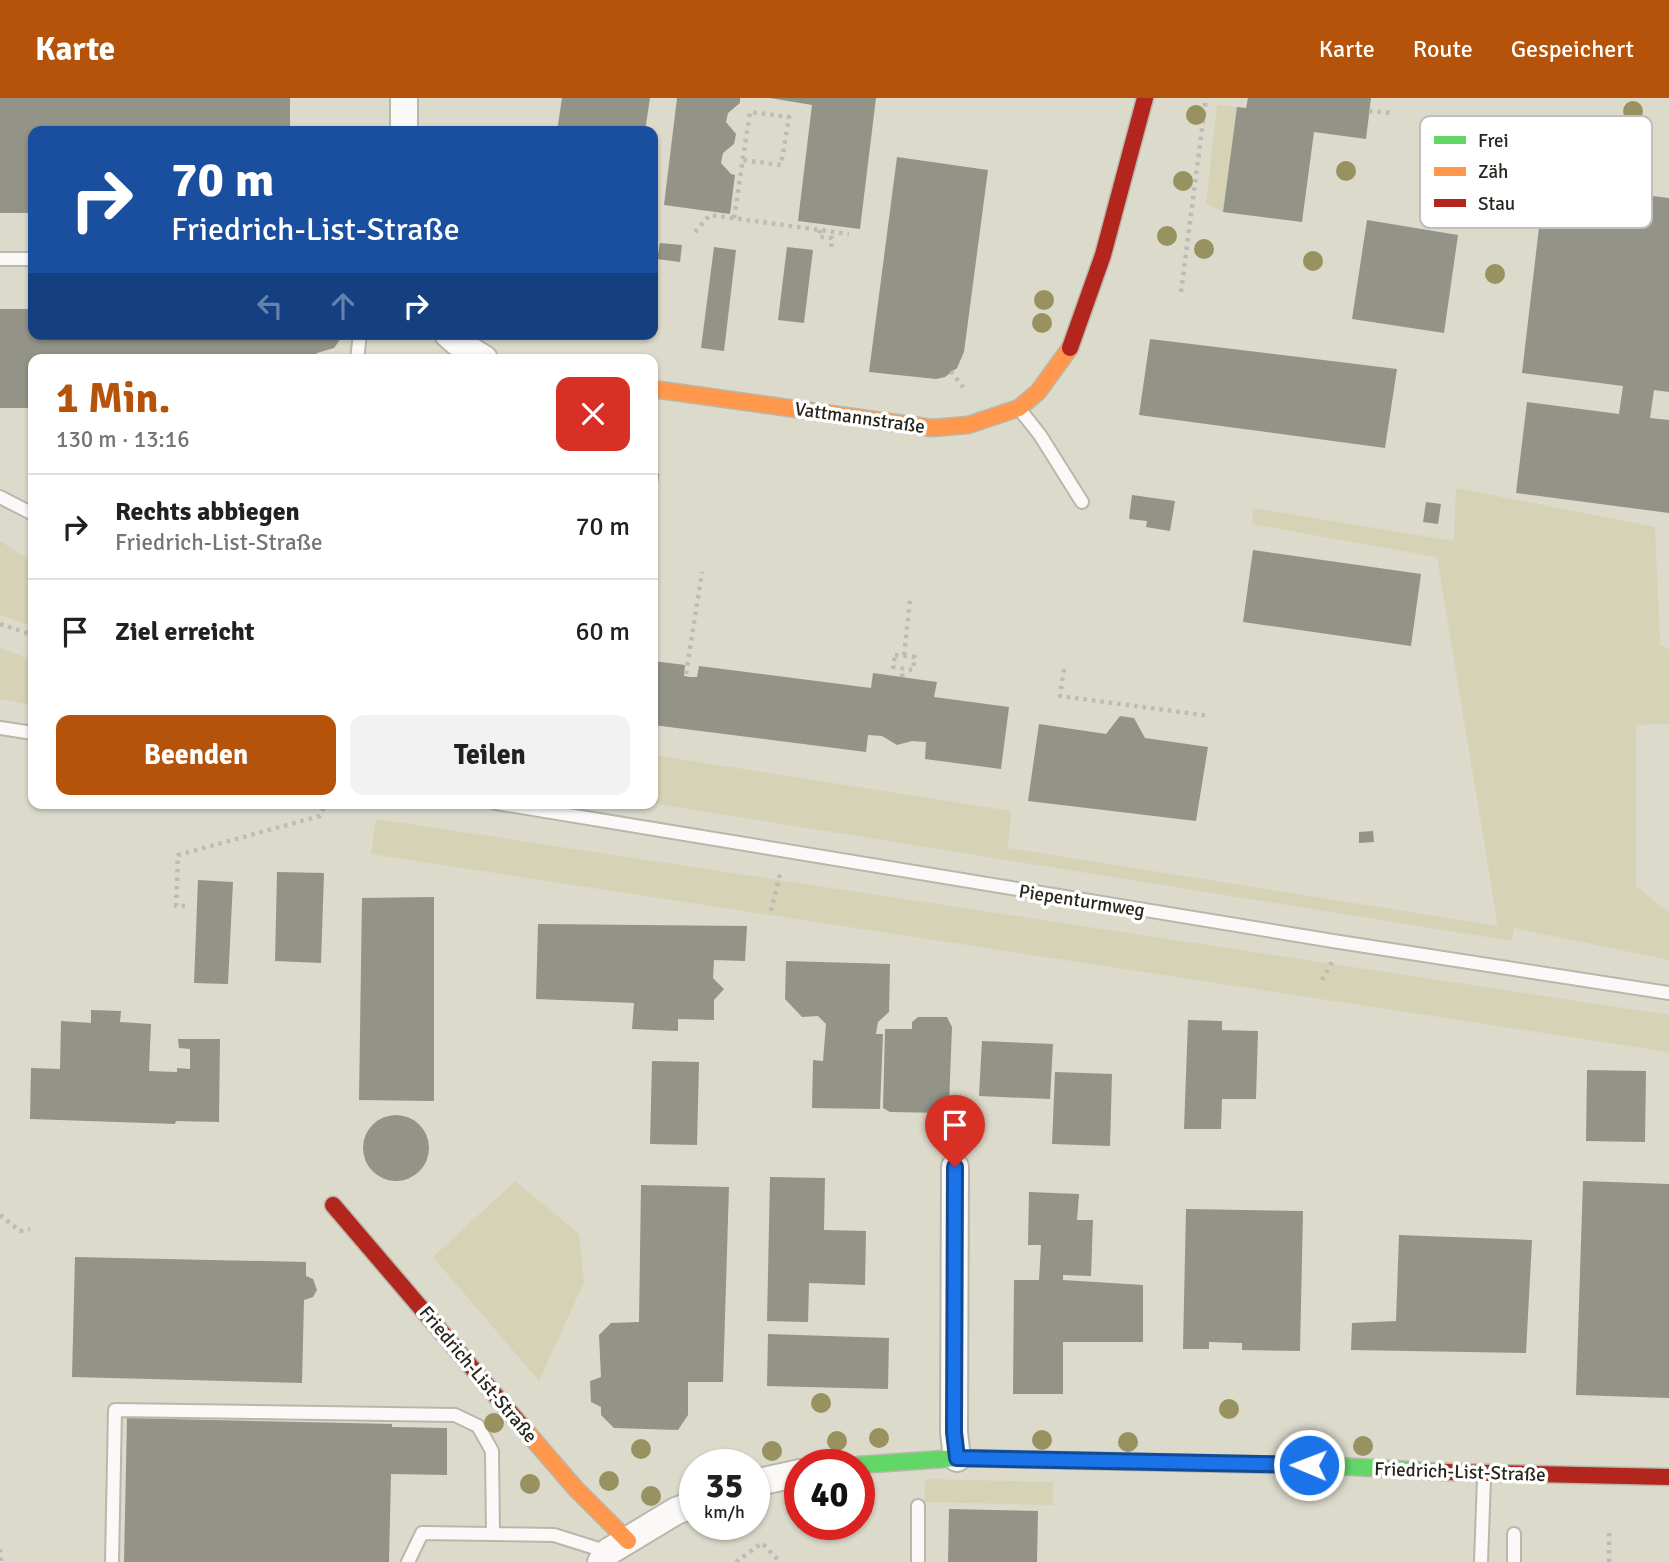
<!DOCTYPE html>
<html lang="de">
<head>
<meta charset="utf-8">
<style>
	:root { --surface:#fff; --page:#f2f2f2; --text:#202124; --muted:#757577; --line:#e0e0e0; --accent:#b45309 }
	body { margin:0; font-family:Signika,sans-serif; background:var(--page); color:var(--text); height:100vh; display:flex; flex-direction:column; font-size:26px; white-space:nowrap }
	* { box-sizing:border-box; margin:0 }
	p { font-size:23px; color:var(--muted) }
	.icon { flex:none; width:38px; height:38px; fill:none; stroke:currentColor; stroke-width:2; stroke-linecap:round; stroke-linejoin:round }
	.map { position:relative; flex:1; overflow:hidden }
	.sheet { position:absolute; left:28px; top:256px; width:630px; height:455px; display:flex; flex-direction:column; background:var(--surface); border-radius:14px; box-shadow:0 2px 5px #0004 }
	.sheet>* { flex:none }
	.banner { position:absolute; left:28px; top:28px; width:630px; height:214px; border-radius:14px; box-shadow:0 2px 5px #0004; background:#1a4fa0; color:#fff; overflow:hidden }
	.speed { position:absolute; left:679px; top:1351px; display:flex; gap:14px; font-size:35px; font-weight:700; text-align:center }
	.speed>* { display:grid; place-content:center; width:91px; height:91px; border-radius:50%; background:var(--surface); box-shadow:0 2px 5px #0004; line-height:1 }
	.speed small { font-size:18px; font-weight:400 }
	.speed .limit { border:10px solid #d22; background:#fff; color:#111 }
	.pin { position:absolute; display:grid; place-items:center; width:60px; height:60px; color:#fff; margin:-72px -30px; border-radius:50% 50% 50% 0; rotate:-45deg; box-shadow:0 0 7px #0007 }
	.pin .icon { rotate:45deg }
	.me { position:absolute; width:77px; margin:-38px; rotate:271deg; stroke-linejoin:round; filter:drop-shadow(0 0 5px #0008) }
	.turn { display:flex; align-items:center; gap:24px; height:147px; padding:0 28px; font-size:32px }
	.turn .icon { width:91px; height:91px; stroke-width:2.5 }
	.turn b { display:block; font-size:49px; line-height:60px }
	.lanes { display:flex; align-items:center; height:66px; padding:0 28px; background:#0003; justify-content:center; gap:35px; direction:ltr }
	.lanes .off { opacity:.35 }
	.round { display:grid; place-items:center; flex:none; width:74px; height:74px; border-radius:14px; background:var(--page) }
	.head { display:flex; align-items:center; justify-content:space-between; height:119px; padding:0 28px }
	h1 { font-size:42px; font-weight:700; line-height:52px; color:var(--accent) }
	.cta { display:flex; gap:14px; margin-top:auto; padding:14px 28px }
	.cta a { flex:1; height:80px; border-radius:14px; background:var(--accent); color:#fff; font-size:28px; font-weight:700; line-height:80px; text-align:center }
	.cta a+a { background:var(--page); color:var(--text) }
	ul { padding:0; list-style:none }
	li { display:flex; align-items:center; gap:21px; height:105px; padding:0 28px; border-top:2px solid var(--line) }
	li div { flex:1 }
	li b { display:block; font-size:26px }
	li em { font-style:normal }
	header { display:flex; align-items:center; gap:42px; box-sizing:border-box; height:98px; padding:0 35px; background:var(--accent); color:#fff }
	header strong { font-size:33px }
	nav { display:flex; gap:38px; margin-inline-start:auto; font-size:24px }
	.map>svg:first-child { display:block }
</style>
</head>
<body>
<header>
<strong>Karte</strong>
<nav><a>Karte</a><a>Route</a><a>Gespeichert</a></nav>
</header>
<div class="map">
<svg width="1669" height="1464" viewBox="0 0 1669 1464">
	<rect width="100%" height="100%" fill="#dcdacb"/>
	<!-- green -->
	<path fill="#d6d2b5" d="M 1217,7 L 1237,9 L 1223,114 L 1206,106 Z
		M 1456,390 L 1655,429 L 1660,547 L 1669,551 L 1669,626 L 1636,627 L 1636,788 L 1669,815 L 1669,862 L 1514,830 L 1512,843 L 651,705 L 653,657 L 1011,713 L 1008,750 L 1498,828 L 1437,459 L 1252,426 L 1253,410 L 1454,443 Z
		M 0,443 L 33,464 L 33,528 L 0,517 Z
		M 0,550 L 33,562 L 33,607 L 0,601 Z
		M 376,721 L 1669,917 L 1669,954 L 371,756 Z
		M 515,1083 L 579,1136 L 584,1184 L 539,1283 L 433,1159 Z
		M 925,1381 L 1053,1384 L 1053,1407 L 924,1404 Z"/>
	<!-- building -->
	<path fill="#949388" d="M 0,0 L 290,0 L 290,33 L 33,33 L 33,115 L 0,115 Z
		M 562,0 L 650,0 L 645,33 L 557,33 Z
		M 677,0 L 740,0 L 740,5 L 728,15 L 726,24 L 736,36 L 734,46 L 723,55 L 721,65 L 731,76 L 735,77 L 730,116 L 664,107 Z
		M 770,0 L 876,0 L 860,131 L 798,123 L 812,7 Z
		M 1248,0 L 1371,0 L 1366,41 L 1314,34 L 1302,124 L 1223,114 L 1237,9 L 1246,10 Z
		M 897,59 L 988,72 L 964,254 L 957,270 L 945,279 L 936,281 L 869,274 Z
		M 1577,89 L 1669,100 L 1669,294 L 1654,292 L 1650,320 L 1669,322 L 1669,415 L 1516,395 L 1527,304 L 1619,316 L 1623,288 L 1522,275 L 1541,112 L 1574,117 Z
		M 1367,122 L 1458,137 L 1444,235 L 1352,221 Z
		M 660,145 L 682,147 L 680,164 L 657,161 Z
		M 714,149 L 736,152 L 724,253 L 701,250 Z
		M 787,149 L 813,152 L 804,225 L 778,222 Z
		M 0,211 L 33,211 L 33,236 L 344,236 L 334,250 L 317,255 L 317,261 L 33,261 L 33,310 L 0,310 Z
		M 1150,241 L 1397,271 L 1385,350 L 1139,317 Z
		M 653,375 L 659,376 L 656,406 L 653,405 Z
		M 1132,397 L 1175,403 L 1170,433 L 1146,429 L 1147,423 L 1129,421 Z
		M 1426,404 L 1441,406 L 1438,426 L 1423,424 Z
		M 1253,452 L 1421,476 L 1411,548 L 1243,524 Z
		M 653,563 L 685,567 L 684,578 L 690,579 L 697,579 L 699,568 L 871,590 L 873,575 L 937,584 L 934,599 L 1009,609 L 1001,671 L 925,661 L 926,644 L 912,643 L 897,647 L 882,638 L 868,637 L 866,654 L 653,627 Z
		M 1120,618 L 1134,620 L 1145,640 L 1208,649 L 1196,723 L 1028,703 L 1039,626 L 1106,636 Z
		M 1373,733 L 1374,744 L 1359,745 L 1359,734 Z
		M 277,774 L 324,775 L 321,865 L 275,863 Z
		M 198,782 L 233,784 L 228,886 L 194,885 Z
		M 434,799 L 434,1003 L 359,1002 L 362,800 Z
		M 538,826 L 747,828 L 745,863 L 714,862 L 713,880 L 724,891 L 714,902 L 714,922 L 678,921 L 678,933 L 632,931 L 634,905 L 536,901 Z
		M 786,863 L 890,866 L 889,914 L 878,924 L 876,936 L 883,936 L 880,1011 L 812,1010 L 813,962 L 823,963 L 826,926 L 818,918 L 802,919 L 785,901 Z
		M 91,912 L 121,913 L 120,924 L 151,926 L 149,973 L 177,974 L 177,970 L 190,971 L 190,951 L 179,950 L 178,941 L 220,941 L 219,1024 L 176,1023 L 175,1026 L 30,1021 L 31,970 L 60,971 L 61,923 L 91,925 Z
		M 918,919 L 947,919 L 952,929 L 949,1007 L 943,1015 L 890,1014 L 883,1010 L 885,931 L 912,931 L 912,924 Z
		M 1188,922 L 1222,923 L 1222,932 L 1258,933 L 1256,1001 L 1222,1001 L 1221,1031 L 1184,1031 Z
		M 982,943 L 1053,946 L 1050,1001 L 979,998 Z
		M 652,963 L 699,964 L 697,1047 L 650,1046 Z
		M 1587,972 L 1646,973 L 1645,1044 L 1586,1043 Z
		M 1055,974 L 1112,976 L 1110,1048 L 1052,1046 Z
		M363 1050a33 33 0 1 1 66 0a33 33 0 1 1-66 0Z
		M 770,1079 L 825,1080 L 824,1132 L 866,1133 L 865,1187 L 809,1185 L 808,1224 L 767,1223 Z
		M 1583,1083 L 1669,1086 L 1669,1300 L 1576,1297 Z
		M 641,1087 L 729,1089 L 723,1284 L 688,1284 L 688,1317 L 678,1332 L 614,1330 L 601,1317 L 601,1309 L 591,1304 L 590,1283 L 601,1279 L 599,1237 L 611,1225 L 639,1224 Z
		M 1029,1094 L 1079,1096 L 1077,1122 L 1093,1122 L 1091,1178 L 1063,1177 L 1063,1182 L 1143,1187 L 1143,1244 L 1063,1244 L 1063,1296 L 1013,1296 L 1014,1182 L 1039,1182 L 1041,1147 L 1028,1147 Z
		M 1186,1111 L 1303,1113 L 1300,1253 L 1242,1252 L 1242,1245 L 1209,1244 L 1209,1251 L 1183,1251 Z
		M 1399,1137 L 1532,1142 L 1526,1255 L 1351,1252 L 1352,1225 L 1396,1223 Z
		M 75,1159 L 306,1164 L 306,1178 L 313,1181 L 317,1192 L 313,1199 L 304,1202 L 302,1285 L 72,1279 Z
		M 768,1236 L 889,1240 L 888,1291 L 767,1288 Z
		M 127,1320 L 392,1326 L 392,1329 L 447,1330 L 447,1377 L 391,1376 L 389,1464 L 124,1464 Z
		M 949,1411 L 1038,1413 L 1037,1464 L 948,1464 Z"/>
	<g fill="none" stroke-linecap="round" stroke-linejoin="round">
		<defs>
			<path id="lane" d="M 0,161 L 33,161
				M 357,261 L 360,236
				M 1021,313 L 1040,337 L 1082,404
				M 0,399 L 33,416
				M 0,630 L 33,635
				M 496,705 L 1333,843 L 1669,895
				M 112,1464 L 115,1312 L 455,1317 L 478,1328 L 492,1353 L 493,1436
				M 408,1464 L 422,1435 L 554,1437 L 608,1454
				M 918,1464 L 918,1408
				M 1481,1464 L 1484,1380
				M 1514,1464 L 1514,1436"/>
			<path id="street" d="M 404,0 L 404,33
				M 448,236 L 457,244 L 484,261
				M 955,1069 L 954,1334 L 957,1360
				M 754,1385 L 800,1375
				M 601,1464 L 608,1454 L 676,1413 L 695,1406"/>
			<path id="fast" d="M 858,1367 L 957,1360 L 1336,1368 L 1447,1374"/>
			<path id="slow" d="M 653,291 L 932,330 L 968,327 L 1019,310 L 1038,294 L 1070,250
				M 526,1333 L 576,1391 L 628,1443"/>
			<path id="jam" d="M 1070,250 L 1103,157 L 1145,0
				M 333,1107 L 526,1333
				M 1447,1374 L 1669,1379"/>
		</defs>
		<!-- lane casing -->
		<use href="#lane" stroke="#b8b7ab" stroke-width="16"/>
		<!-- street casing -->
		<use href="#street" stroke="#b8b7ab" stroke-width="30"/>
		<!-- fast casing -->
		<use href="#fast" stroke="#b8b7ab" stroke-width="19"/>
		<!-- slow casing -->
		<use href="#slow" stroke="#b8b7ab" stroke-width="19"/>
		<!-- jam casing -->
		<use href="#jam" stroke="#b8b7ab" stroke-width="19"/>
		<!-- path -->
		<path stroke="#bcbcb7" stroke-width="4.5" stroke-dasharray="3.5 5" stroke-linecap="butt" d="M 1369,13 L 1393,15
			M 734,120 L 750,14 L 789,19 L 781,67 L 742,62
			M 820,132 L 819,139 L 832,140 L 831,150
			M 695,134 L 710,117 L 849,136
			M 1181,194 L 1206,0
			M 951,273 L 966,293
			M 0,526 L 33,537
			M 895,557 L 915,559 L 913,572 L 893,569 Z
			M 904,557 L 910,502
			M 1064,571 L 1060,598 L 1210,618
			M 686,576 L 702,474
			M 902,579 L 903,570
			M 185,808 L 176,808 L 178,757 L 320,718 L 326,705
			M 771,813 L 781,772
			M 1322,882 L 1332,864
			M 0,1117 L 20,1133 L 30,1131
			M 1609,1435 L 1609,1464
			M 0,1451 L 1,1464
			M 736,1464 L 762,1445 L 780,1464"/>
		<!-- lane -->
		<use href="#lane" stroke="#faf9f7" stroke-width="12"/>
		<!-- street -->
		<use href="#street" stroke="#faf9f7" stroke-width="26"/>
		<!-- fast -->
		<use href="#fast" stroke="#63d668" stroke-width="16"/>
		<!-- slow -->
		<use href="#slow" stroke="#ff974d" stroke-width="16"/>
		<!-- jam -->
		<use href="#jam" stroke="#b3261e" stroke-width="16"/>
	</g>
	<!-- trees -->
	<g fill="#989160">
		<circle cx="1633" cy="13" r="10"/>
		<circle cx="1196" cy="17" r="10"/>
		<circle cx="1346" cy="73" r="10"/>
		<circle cx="1183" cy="83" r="10"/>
		<circle cx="1167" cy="138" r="10"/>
		<circle cx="1204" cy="151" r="10"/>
		<circle cx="1313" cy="163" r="10"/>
		<circle cx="1495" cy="176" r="10"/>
		<circle cx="1044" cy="202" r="10"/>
		<circle cx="1042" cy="225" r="10"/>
		<circle cx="821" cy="1305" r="10"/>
		<circle cx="1229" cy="1311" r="10"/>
		<circle cx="494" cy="1325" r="10"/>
		<circle cx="879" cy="1340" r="10"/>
		<circle cx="1042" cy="1342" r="10"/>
		<circle cx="837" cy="1343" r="10"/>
		<circle cx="1128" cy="1344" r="10"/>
		<circle cx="1363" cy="1348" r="10"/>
		<circle cx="641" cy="1351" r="10"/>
		<circle cx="772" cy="1353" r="10"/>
		<circle cx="609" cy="1383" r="10"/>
		<circle cx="530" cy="1386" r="10"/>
		<circle cx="651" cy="1398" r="10"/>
	</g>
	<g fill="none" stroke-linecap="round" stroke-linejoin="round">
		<defs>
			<path id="route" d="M 955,1069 L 954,1334 L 957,1360 L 1309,1367"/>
		</defs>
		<!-- route casing -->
		<use href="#route" stroke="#114b97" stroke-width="18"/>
		<!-- route -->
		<use href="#route" stroke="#1a73e8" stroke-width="12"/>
	</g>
	<g text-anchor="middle" stroke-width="7" stroke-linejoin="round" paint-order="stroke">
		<!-- street labels -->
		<g font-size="19" fill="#29271d" stroke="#fff">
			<text transform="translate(860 319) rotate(8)" y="7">Vattmannstraße</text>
			<text transform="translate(1082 802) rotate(9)" y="7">Piepenturmweg</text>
			<text transform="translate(479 1276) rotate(50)" y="7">Friedrich-List-Straße</text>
			<text transform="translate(1460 1373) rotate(2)" y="7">Friedrich-List-Straße</text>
		</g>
	</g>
	<!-- legend -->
	<rect x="1420" y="18" width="232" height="112" rx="10" fill="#fff" stroke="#bfbebb" stroke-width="2"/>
	<rect x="1434" y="38" width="32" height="8" fill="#63d668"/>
	<rect x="1434" y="69" width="32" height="9" fill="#ff974d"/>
	<rect x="1434" y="101" width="32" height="8" fill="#b3261e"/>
	<g font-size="19" fill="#29271d">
		<text x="1478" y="49">Frei</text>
		<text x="1478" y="80">Zäh</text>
		<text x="1478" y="112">Stau</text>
	</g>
</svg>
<div class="speed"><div>35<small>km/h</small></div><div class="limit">40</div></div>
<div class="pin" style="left:955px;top:1069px;background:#d93025"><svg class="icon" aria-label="arrive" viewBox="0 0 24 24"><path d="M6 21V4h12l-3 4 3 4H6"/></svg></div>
<svg class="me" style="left:1309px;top:1367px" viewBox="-20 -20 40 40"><circle r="17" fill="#1a73e8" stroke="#fff" stroke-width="3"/><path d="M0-11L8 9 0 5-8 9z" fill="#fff"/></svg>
<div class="banner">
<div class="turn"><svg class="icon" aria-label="right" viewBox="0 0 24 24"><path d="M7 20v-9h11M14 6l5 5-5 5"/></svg><div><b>70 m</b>Friedrich-List-Straße</div></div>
<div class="lanes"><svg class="icon off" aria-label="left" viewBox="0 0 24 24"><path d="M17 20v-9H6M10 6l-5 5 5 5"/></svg><svg class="icon off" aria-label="ahead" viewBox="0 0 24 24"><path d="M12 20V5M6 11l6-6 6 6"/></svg><svg class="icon" aria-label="right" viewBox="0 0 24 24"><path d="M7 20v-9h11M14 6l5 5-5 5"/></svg></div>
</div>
<section class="sheet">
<div class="head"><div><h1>1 Min.</h1><p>130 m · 13:16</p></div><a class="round" style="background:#d93025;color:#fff"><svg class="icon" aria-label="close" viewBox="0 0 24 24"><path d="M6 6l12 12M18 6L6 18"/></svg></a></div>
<ul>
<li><svg class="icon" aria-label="right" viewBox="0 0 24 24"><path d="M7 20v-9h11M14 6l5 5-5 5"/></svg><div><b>Rechts abbiegen</b><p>Friedrich-List-Straße</p></div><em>70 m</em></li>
<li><svg class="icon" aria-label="arrive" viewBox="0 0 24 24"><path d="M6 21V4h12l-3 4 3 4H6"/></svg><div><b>Ziel erreicht</b></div><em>60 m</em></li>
</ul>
<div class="cta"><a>Beenden</a><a>Teilen</a></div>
</section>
</div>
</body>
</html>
